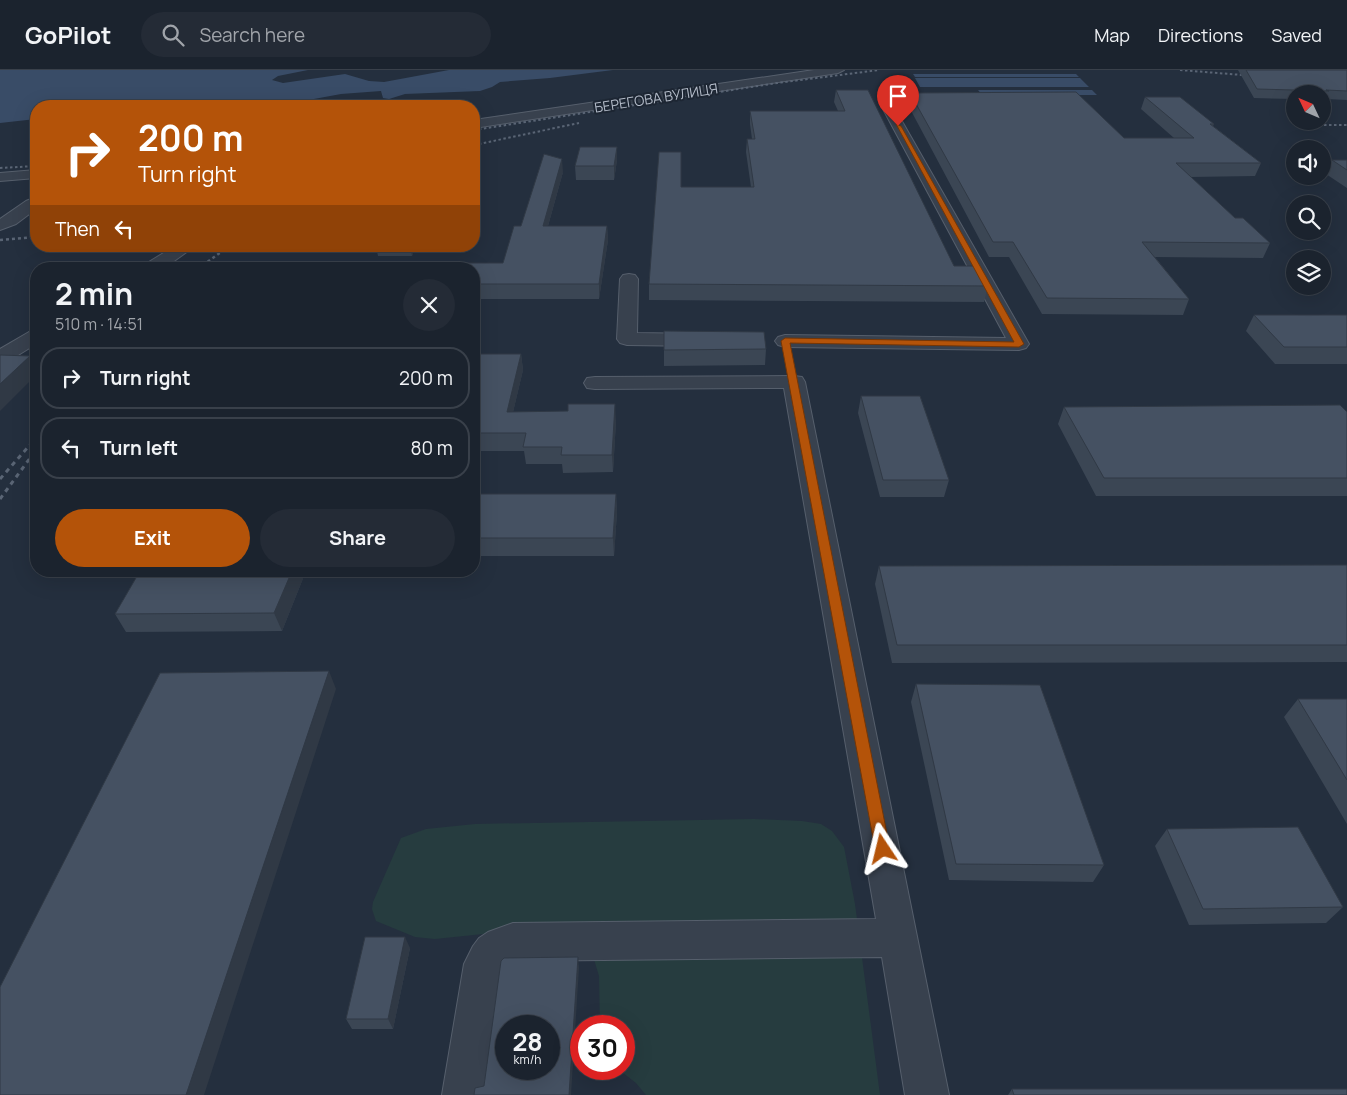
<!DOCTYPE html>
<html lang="en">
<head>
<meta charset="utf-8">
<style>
	:root { --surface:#1b232e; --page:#242b36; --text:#f1f3f6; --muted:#a0a4aa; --line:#39404a; --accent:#b45309 }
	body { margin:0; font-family:Manrope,sans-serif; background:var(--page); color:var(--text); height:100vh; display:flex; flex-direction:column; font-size:19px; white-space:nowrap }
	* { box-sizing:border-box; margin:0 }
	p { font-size:16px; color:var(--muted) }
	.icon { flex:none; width:28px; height:28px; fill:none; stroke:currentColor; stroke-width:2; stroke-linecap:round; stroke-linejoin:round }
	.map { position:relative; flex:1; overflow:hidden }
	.sheet { position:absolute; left:30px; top:192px; width:450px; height:315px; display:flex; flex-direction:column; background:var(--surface); border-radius:20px; box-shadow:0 5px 20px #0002,0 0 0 1px var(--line) }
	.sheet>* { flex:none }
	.top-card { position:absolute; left:30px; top:30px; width:450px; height:152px; border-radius:20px; box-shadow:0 5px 20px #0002,0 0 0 1px var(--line); background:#b45309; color:#fff; overflow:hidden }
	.needle { width:32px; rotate:314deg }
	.buttons { position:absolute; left:1286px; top:15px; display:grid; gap:10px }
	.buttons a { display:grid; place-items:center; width:45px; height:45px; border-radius:50%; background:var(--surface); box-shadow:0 5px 20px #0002,0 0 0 1px var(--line); font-size:25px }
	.speed { position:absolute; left:495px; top:945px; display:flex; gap:10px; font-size:25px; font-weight:700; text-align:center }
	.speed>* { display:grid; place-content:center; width:65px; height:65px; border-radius:50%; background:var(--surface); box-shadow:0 5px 20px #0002,0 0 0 1px var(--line); line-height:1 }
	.speed small { font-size:12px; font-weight:400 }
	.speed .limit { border:8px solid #d22; background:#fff; color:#111 }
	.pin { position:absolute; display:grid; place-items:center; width:42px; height:42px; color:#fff; margin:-51px -21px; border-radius:50% 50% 50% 0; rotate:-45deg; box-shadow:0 0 5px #0007 }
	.pin .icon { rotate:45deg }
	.me { position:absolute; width:55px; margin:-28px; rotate:350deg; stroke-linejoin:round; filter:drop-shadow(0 0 4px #0008) }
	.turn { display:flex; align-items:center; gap:18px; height:105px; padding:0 25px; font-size:22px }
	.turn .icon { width:65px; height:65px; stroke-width:2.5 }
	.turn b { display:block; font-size:35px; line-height:42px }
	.then { display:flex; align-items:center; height:48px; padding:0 25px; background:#0003; gap:10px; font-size:19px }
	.round { display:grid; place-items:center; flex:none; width:52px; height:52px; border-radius:26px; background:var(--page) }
	.summary { display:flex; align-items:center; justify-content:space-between; height:85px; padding:0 25px }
	h1 { font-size:30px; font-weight:700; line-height:38px }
	.button { display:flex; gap:10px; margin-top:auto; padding:10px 25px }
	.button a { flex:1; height:58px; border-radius:30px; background:var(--accent); color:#fff; font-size:20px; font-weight:700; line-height:58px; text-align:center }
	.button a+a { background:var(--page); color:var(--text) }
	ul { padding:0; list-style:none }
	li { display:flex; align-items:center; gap:15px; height:62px; margin:0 10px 8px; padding:0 15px; border:2px solid var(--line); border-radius:20px }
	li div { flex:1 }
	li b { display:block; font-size:19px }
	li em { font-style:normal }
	header { display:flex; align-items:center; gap:30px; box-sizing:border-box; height:70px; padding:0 25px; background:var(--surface); border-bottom:1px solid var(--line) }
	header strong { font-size:24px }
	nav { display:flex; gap:28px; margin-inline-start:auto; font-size:18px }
	.search { width:350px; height:45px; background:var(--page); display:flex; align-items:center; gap:12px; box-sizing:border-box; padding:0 18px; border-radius:28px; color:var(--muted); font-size:19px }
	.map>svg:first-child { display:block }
</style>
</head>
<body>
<header>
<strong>GoPilot</strong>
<div class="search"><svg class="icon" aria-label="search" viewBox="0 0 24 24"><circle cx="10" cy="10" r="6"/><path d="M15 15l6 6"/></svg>Search here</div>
<nav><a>Map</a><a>Directions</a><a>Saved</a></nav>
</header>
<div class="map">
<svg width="1347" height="1025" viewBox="0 0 1347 1025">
	<rect width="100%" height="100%" fill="#242f3e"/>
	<!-- green -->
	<path fill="#263c3f" d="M 754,749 L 802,751 L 821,754 L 832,761 L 844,777 L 855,834 L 880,1025 L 646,1025 L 636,1013 L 618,999 L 624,999 L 624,956 L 600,956 L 599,906 L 593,886 L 493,863 L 435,869 L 415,867 L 376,851 L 372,839 L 373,832 L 401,768 L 426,759 L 475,754 Z"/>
	<!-- water -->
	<path fill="#394c67" d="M 0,0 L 308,0 L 278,6 L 272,10 L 283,13 L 345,4 L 369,11 L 384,12 L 449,0 L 613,0 L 550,8 L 500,12 L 492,17 L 480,21 L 405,24 L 389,29 L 383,28 L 381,21 L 341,24 L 303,31 L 232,36 L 36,36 L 36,49 L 0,53 Z
		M 913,4 L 1076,4 L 1079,7 L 915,7 Z
		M 915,8 L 1080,8 L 1089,17 L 920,17 Z
		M 978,20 L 1092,20 L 1097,25 L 982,25 Z"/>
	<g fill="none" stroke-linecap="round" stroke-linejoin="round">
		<defs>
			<path id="minor" d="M 814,0 L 844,0 L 838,3 L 474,58 L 474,50 Z
				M 889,35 L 895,39 L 1029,274 L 1026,278 L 1019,280 L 785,277 L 778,275 L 775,271 L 778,267 L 785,265 L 1006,268 L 883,39 Z
				M 36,100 L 36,108 L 0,111 L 0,103 Z
				M 36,127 L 36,139 L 16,154 L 0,160 L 0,149 L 26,131 Z
				M 175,176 L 195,176 L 163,199 L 141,199 L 144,195 Z
				M 629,204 L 635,205 L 638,209 L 637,263 L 701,264 L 708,266 L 711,270 L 708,274 L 701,276 L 627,275 L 620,273 L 617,269 L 620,209 L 623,205 Z
				M 36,260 L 36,274 L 7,292 L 0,294 L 0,279 L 29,262 Z
				M 794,306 L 802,307 L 805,312 L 949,1025 L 905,1025 L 882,887 L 511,891 L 502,901 L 486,1025 L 442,1025 L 464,894 L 473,876 L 479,868 L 488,862 L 513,853 L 876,849 L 784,318 L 595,319 L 587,318 L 584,313 L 587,308 L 595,307 Z"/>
		</defs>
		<!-- minor casing -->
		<use href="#minor" stroke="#565f6c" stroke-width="2"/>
		<!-- minor -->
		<use href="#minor" fill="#38414e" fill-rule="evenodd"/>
		<!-- rail-far2 -->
		<path stroke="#5a6575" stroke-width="2" stroke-dasharray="2.5 2.5" stroke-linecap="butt" d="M 1180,0 L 1255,6
			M 1304,55 L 1347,55
			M 474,60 L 777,13 L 879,0
			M 474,75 L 579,53
			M 0,98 L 36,96"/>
		<!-- rail-far1 -->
		<path stroke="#5a6575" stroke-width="2.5" stroke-dasharray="3 3" stroke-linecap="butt" d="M 0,170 L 36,167
			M 198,199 L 229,176"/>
		<!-- rail -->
		<path stroke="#5a6575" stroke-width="3" stroke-dasharray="4.5 4.5" stroke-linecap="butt" d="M 34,350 L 36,348
			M 0,409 L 36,368
			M 0,429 L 36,380"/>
	</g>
	<!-- wall -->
	<path fill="#3b4654" d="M 1238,0 L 1347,0 L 1347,30 L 1326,29 L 1325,30 L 1322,30 L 1322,24 L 1295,24 L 1295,29 L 1254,28 Z
		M 836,20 L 954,196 L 988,216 L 984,232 L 649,230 L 649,214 L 681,117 L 751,117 L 746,82 L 747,69 L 752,69 L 750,54 L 750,41 L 838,41 L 834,32 Z
		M 910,23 L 1124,68 L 1174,68 L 1141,39 L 1145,27 L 1214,54 L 1213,56 L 1261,93 L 1255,106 L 1191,107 L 1235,148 L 1270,173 L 1263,188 L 1155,187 L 1189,229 L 1183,245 L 1042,244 L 1009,187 L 989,187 L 908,35 Z
		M 617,77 L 617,90 L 614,110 L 576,110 L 575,96 Z
		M 1332,90 L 1347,90 L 1347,118 L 1326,104 Z
		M 563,102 L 548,156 L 607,156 L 608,170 L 599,229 L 474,229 L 474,199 L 503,193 L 521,156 Z
		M 376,176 L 416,176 L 412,186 L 378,186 Z
		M 1254,245 L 1347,245 L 1347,294 L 1275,294 L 1246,261 Z
		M 664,261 L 766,279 L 765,295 L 664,296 Z
		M 474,284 L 521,284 L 523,300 L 513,342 L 616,351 L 613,402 L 563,403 L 562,394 L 526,394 L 524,381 L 474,381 Z
		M 861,326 L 949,410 L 944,427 L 880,427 L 858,343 Z
		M 1064,337 L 1347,342 L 1347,426 L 1096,426 L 1058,354 Z
		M 474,424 L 616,424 L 617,442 L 614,486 L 474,486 Z
		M 1347,495 L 1347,592 L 892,593 L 875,514 L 879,496 Z
		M 140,501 L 306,501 L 282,561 L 126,562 L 115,544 Z
		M 916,614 L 1104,795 L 1093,812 L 949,810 L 911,632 Z
		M 1298,629 L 1347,629 L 1347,754 L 1284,647 Z
		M 1167,759 L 1343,837 L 1326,853 L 1189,855 L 1155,776 Z
		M 410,878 L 393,959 L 352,959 L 346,949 Z
		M 1012,1019 L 1347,1025 L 1008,1025 Z"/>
	<!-- shaded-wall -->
	<path fill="#303945" d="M 617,77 L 617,90 L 614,110 L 614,96 Z
		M 562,89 L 563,102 L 544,170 L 543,156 Z
		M 607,156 L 608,170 L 599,229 L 599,214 Z
		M 410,176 L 416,176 L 412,186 Z
		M 521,284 L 523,300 L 509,359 L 507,342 Z
		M 30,286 L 36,296 L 36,305 L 0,341 L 0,314 Z
		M 615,334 L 616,351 L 613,402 L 612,385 Z
		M 616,424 L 617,442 L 614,486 L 613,468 Z
		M 292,501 L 306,501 L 282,561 L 274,543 Z
		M 329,601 L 336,619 L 204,1025 L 186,1025 Z
		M 405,867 L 410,878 L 393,959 L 388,949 Z
		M 578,887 L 579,898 L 571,1025 L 569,1025 Z"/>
	<!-- building -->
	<path fill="#455162" stroke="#303945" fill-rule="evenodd" d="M 1246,0 L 1347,0 L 1347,21 L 1326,20 L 1329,21 L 1257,19 Z
		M 836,20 L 868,20 L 954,196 L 977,196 L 988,216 L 649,214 L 659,82 L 681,82 L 681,117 L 754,117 L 747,69 L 755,69 L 750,41 L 845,41 Z
		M 1076,22 L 1124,68 L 1194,68 L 1145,27 L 1180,27 L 1214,54 L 1210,54 L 1261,93 L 1176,93 L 1235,148 L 1243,148 L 1270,173 L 1142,172 L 1189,229 L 1047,228 L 1013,172 L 993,172 L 910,23 Z
		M 580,77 L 617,77 L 614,96 L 575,96 Z
		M 544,84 L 562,89 L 543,156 L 607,156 L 599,214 L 474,214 L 474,199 L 437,199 L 440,193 L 503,193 L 514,156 L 521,156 Z
		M 1332,90 L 1347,90 L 1347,100 Z
		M 1254,245 L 1347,245 L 1347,277 L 1284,277 Z
		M 664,261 L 764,262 L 766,279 L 664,280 Z
		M 474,284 L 521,284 L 507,342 L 568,341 L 568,334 L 615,334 L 612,385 L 561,385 L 562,377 L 523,377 L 526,363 L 474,363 Z
		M 0,285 L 30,286 L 0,314 Z
		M 861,326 L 920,326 L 949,410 L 883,410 Z
		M 1340,335 L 1347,342 L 1347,408 L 1104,408 L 1064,337 Z
		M 474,424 L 616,424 L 613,468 L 474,468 Z
		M 1347,495 L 1347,575 L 897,575 L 879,496 Z
		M 140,501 L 292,501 L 274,543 L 115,544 Z
		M 329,601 L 186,1025 L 0,1025 L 0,917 L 160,603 Z
		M 916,614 L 1040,615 L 1104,795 L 956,794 Z
		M 1298,629 L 1347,629 L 1347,710 Z
		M 1298,757 L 1343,837 L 1203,839 L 1167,759 Z
		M 365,867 L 405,867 L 388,949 L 346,949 Z
		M 578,887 L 569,1025 L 474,1025 L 475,1018 L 484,1016 L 501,891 L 504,888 ZM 506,956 L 549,956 L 549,999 L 506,999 Z
		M 1012,1019 L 1347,1019 L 1347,1025 L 1014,1025 Z"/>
	<!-- route -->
	<path fill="#b45309" stroke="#753606" d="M 896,54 L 901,56 L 1024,274 L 1019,277 L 790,273 L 890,779 L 888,784 L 883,786 L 877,784 L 875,779 L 781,271 L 785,268 L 1014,272 Z"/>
	<g text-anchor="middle" stroke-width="4" stroke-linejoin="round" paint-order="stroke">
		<!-- far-street labels -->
		<g font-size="14" fill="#b4bcc9" stroke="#1d2633">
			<text transform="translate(656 28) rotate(-9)" y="5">БЕРЕГОВА ВУЛИЦЯ</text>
		</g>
	</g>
</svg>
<div class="buttons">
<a><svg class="needle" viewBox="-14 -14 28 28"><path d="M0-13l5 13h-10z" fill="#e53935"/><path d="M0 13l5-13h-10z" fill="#a0a4aa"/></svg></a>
<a><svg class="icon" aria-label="sound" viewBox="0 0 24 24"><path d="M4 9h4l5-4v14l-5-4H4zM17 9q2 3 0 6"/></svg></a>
<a><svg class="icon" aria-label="search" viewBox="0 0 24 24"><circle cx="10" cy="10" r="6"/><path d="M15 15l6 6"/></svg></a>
<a><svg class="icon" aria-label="layers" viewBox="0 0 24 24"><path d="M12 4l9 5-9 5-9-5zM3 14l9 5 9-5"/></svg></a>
</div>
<div class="speed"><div>28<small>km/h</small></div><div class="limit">30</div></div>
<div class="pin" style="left:898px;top:56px;background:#d93025"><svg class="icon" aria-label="arrive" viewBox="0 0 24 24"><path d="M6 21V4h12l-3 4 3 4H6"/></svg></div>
<svg class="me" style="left:883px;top:779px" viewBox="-20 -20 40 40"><path d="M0-17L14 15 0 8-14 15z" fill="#b45309" stroke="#fff" stroke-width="4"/></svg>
<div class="top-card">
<div class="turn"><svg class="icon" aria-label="right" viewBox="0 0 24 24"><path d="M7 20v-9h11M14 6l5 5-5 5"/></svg><div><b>200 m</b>Turn right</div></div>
<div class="then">Then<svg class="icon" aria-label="left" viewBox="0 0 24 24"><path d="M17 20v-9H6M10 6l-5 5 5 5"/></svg></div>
</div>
<section class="sheet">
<div class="summary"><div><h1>2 min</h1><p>510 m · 14:51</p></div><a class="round"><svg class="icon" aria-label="close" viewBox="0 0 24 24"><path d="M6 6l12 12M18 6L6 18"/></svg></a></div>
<ul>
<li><svg class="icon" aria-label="right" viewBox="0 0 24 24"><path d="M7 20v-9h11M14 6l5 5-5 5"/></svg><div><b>Turn right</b></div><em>200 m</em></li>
<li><svg class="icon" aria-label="left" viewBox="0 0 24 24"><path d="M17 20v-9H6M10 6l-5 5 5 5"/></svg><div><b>Turn left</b></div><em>80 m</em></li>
</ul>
<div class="button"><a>Exit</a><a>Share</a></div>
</section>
</div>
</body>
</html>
